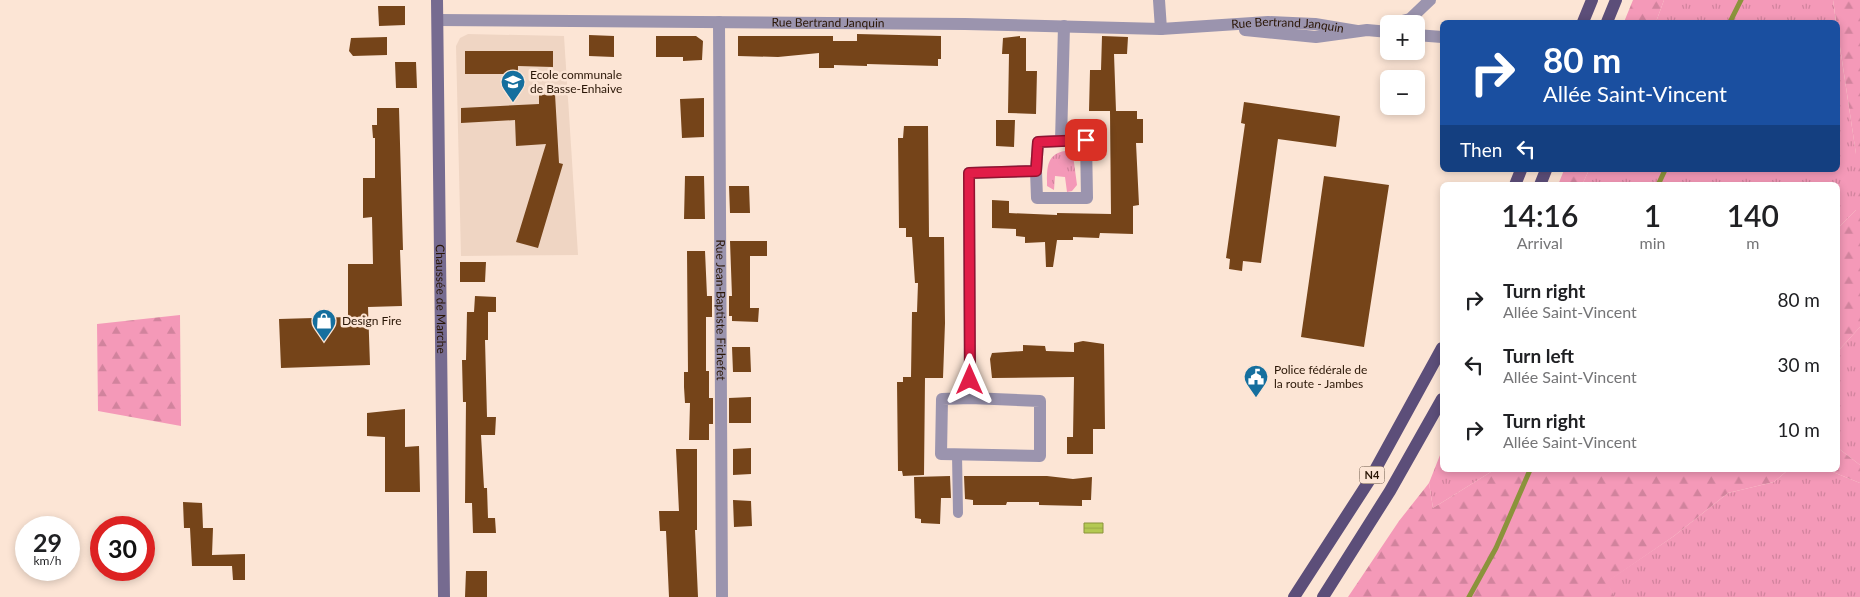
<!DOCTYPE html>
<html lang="en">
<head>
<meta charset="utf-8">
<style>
	:root { --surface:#fff; --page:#f6f6f6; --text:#202124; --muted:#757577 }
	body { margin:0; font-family:Lato,sans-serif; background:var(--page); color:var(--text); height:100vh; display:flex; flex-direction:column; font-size:19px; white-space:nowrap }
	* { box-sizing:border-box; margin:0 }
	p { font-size:16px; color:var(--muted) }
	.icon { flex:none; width:28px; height:28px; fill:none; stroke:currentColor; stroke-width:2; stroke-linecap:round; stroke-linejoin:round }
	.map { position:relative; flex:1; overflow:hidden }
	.sheet { position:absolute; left:1440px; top:182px; width:400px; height:290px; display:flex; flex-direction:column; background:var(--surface); border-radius:8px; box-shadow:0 2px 8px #0003 }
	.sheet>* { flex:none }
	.top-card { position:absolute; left:1440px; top:20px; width:400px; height:152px; border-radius:8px; box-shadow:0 2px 8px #0003; background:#1a4fa0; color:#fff; overflow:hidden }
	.fabs { position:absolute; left:1380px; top:15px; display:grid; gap:10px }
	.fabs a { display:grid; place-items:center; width:45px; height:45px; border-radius:8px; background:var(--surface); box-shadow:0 2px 8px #0003; font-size:25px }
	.speed { position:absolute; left:15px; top:516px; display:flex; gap:10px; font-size:25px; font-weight:700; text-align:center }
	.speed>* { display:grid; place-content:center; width:65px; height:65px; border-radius:50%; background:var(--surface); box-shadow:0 2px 8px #0003; line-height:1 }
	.speed small { font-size:12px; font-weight:400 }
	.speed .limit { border:8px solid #d22; background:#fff; color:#111 }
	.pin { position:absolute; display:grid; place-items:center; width:42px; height:42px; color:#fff; margin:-21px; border-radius:10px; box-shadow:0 2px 8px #0006 }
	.me { position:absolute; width:55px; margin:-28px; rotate:0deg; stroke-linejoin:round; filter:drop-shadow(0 0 4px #0008) }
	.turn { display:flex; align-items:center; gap:18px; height:105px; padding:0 20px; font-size:22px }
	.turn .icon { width:65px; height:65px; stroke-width:2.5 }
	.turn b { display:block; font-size:35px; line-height:42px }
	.then { display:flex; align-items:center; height:48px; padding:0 20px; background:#0003; gap:10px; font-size:19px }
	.eta { display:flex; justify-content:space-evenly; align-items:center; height:85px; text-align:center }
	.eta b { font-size:30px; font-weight:600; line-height:35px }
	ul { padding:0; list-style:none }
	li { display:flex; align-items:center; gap:15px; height:65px; padding:0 20px }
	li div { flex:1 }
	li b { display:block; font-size:19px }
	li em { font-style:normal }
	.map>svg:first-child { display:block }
</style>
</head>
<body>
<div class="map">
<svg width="1860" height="597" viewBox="0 0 1860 597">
	<defs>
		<pattern id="grass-tufts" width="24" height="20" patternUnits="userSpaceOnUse" patternTransform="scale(1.25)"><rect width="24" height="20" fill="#f499b8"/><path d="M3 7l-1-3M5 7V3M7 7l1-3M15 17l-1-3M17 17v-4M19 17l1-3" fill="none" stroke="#d1839d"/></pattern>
		<pattern id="forest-firs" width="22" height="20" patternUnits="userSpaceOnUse" patternTransform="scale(1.25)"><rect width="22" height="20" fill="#f499b8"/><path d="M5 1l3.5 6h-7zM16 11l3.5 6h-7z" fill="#d1839d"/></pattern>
		<pattern id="water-rules" width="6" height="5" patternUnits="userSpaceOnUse" patternTransform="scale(1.25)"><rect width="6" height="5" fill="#b4c952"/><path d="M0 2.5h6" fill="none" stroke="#9bac46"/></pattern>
	</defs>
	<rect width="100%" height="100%" fill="#fce5d5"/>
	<!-- built -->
	<path fill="#efd5c3" d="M 468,34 L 564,36 L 578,255 L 461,256 L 456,46 L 460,38 Z"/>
	<!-- grass -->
	<path fill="url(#grass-tufts)" d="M 1664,0 L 1833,0 L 1836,22 L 1656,22 Z
		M 1838,34 L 1856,154 L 1856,210 L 1838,228 L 1838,185 L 1582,185 L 1589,170 L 1838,170 Z
		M 1065,151 L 1073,155 L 1077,185 L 1072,191 L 1067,192 L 1065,177 L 1055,176 L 1054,190 L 1047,186 C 1047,169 1046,154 1065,151 Z
		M 1860,327 L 1860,465 L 1838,448 L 1838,351 Z
		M 1442,450 L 1442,470 L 1494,470 L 1433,508 L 1429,483 Z
		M 1788,470 L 1828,470 L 1860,483 L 1860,597 L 1615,597 L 1606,582 L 1674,536 L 1728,493 L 1774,482 Z"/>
	<!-- forest -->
	<path fill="url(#forest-firs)" d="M 1633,0 L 1664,0 L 1656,22 L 1624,22 Z
		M 1833,0 L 1860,0 L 1860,327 L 1838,351 L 1838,228 L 1856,210 L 1856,154 Z
		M 1564,170 L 1589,170 L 1582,185 L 1558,185 Z
		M 180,315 L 181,426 L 98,411 L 97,324 Z
		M 1838,448 L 1860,465 L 1860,483 L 1828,470 L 1838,470 Z
		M 1494,470 L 1788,470 L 1774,482 L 1728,493 L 1674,536 L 1607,582 L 1615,597 L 1348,597 L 1399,521 L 1429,483 L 1433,508 Z"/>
	<!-- water -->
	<path fill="url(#water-rules)" stroke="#8b933b" d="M 1084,523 L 1103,523 L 1103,533 L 1084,533 Z"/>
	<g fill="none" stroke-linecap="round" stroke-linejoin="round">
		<!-- stream -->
		<path stroke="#8b933b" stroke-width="5" d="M 1730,22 L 1741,0
			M 1658,185 L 1665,170
			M 1469,597 L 1496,548 L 1530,470"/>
	</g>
	<!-- building -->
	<path fill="#754419" d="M 378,6 L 405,6 L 405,25 L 379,26 Z
		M 857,34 L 941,36 L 941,59 L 938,59 L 938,66 L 867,64 L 867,66 L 834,65 L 834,68 L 819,68 L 819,53 L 778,57 L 738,56 L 738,36 L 833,36 L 833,41 L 857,41 Z
		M 589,35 L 614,36 L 614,57 L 589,56 Z
		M 656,36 L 696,36 L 703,41 L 702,60 L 683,61 L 683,57 L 656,57 Z
		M 1020,36 L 1020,38 L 1026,38 L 1026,71 L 1037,71 L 1036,114 L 1008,113 L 1009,54 L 1002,54 L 1003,38 Z
		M 1102,36 L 1128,37 L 1127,54 L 1114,54 L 1116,111 L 1137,111 L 1137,119 L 1143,119 L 1143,143 L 1136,143 L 1139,205 L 1133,206 L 1133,234 L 1100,233 L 1099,238 L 1073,237 L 1073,240 L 1057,240 L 1053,267 L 1046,267 L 1045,242 L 1025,243 L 1025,237 L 1016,236 L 1016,229 L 992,228 L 992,200 L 1009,201 L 1009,213 L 1057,215 L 1057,213 L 1111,214 L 1110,111 L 1089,111 L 1090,70 L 1101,70 Z
		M 387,37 L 387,55 L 353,56 L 349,51 L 351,38 Z
		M 465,51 L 553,51 L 553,67 L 518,66 L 518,74 L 465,74 Z
		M 395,62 L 416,62 L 417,88 L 396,88 Z
		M 555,94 L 559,163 L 563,164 L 538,248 L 516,242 L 546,144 L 516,146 L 515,120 L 461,123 L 461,108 L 539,104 L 539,95 Z
		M 704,98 L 704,137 L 682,138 L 680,99 Z
		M 1244,102 L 1340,116 L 1336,147 L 1278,139 L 1261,263 L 1243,261 L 1242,271 L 1229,269 L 1230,259 L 1226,258 L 1245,124 L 1241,123 Z
		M 377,108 L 399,108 L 403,250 L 400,250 L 402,306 L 368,307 L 370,365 L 281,368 L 279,319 L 348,317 L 348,264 L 373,264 L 372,217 L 363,218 L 363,178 L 375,178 L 375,138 L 373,138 L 372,125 L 377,125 Z
		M 996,120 L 1015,120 L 1014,147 L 996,146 Z
		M 904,126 L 928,126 L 929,237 L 944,237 L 945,323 L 943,378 L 925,378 L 924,475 L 903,476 L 902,471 L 898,471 L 897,382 L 903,382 L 903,377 L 911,377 L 912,312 L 917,312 L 918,283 L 915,283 L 912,237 L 906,237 L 906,228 L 899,228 L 898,138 L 903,138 Z
		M 685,176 L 704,176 L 705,219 L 684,219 Z
		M 1324,176 L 1389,185 L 1364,347 L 1301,337 Z
		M 729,186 L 749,186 L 750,213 L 730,213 Z
		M 730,241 L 767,241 L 767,256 L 750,256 L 750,308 L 759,308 L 758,322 L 732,321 L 732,316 L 729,316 L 729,296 L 732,296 Z
		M 687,251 L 705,251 L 707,296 L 712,296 L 712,317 L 706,317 L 706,371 L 709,371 L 709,398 L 713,398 L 713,424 L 709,424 L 709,440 L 689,440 L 690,403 L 685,403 L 684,387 L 684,372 L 688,372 Z
		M 460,262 L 486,262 L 485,282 L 460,282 Z
		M 475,296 L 496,297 L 496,312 L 488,312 L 488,340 L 485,340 L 487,417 L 496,417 L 495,435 L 481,435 L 484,488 L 487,488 L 488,518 L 495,518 L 496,533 L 473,533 L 472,503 L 465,503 L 466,402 L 463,402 L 462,360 L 466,360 L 467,312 L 474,312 Z
		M 1083,341 L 1104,344 L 1105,429 L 1093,429 L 1093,454 L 1067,454 L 1067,437 L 1073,437 L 1074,377 L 992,378 L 990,359 L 992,353 L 1023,351 L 1023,345 L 1045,346 L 1046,351 L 1074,352 L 1074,343 Z
		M 732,347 L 750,347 L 751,372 L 733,372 Z
		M 751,397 L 751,423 L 729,423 L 729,398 Z
		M 405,409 L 405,447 L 419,446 L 420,492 L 385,492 L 385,437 L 367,436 L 367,413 Z
		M 751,448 L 751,474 L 733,475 L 733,449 Z
		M 676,449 L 697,449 L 697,530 L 695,530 L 698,597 L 669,597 L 666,531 L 660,531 L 659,511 L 679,511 Z
		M 950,476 L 951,498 L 941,498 L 940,524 L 921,523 L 921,519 L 915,518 L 914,477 Z
		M 964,476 L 1047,476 L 1073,479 L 1092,477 L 1091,500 L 1082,500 L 1082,506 L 1039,505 L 1039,502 L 1007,502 L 1006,505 L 973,505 L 973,500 L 965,499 Z
		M 733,500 L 751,501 L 752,526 L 734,527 Z
		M 183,502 L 202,503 L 203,528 L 213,528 L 212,555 L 245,554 L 245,580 L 233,580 L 232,566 L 192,566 L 190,528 L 184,528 Z
		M 466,571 L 487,571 L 487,597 L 465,597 Z"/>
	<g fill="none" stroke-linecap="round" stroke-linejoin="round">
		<!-- service -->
		<path stroke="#9b94ae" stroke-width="10" d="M 957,454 L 958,513"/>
		<!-- minor -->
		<g stroke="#9b94ae" stroke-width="12">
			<path d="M 1159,0 L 1161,29"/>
			<path id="s1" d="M 438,20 L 965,24 L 1161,29 L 1268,22 L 1315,24 L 1357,31"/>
			<path id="s2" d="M 719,22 L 722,597"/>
			<path d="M 1391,24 L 1410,19 L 1430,0"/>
			<path d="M 1245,30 L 1316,37 L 1367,30 L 1389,32"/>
			<path d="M 1416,35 L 1442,37"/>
			<path d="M 1036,171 L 1037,198 L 1087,198 L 1086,140 L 1061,141"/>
			<path d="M 970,398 L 942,399 L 941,454 L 1040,456 L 1040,401 L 970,398 L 969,173 L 1036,171 L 1038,142 L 1061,141 L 1064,26"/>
		</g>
		<!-- secondary -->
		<path stroke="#766b90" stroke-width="12" id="s3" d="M 437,0 L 444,597"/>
		<!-- primary -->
		<path stroke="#5c4e79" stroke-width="12" d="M 1583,22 L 1592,0
			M 1607,22 L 1616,0
			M 1515,185 L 1521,170
			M 1540,185 L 1546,170
			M 1294,597 L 1369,481 L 1442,348
			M 1323,597 L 1390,491 L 1442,399"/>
	</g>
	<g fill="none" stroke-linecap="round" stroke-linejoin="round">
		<defs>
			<path id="route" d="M 970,380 L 969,173 L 1036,171 L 1038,142 L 1086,140"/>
		</defs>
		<!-- route casing -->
		<use href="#route" stroke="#92132f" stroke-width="12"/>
		<!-- route -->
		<use href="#route" stroke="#e11d48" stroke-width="9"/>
	</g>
	<!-- icons -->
	<defs>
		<symbol id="school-pin" viewBox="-11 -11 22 30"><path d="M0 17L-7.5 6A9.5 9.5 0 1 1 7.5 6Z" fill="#156f9e" stroke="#fce5d5"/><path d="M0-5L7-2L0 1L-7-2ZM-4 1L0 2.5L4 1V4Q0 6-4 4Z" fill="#fff"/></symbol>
		<symbol id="shop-pin" viewBox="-11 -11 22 30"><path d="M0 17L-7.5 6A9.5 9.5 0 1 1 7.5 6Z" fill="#156f9e" stroke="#fce5d5"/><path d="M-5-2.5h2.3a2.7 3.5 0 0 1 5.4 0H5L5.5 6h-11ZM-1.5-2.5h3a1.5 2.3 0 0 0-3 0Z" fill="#fff"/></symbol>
		<symbol id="civic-pin" viewBox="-11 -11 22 30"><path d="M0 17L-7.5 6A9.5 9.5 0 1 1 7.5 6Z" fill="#156f9e" stroke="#fce5d5"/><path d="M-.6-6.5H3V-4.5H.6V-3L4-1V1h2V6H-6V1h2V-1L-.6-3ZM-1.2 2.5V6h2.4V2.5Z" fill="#fff"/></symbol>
	</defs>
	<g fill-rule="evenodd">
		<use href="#school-pin" x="499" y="68" width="28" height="38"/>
		<use href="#shop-pin" x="310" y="307" width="28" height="38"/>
		<use href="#civic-pin" x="1242" y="363" width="28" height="38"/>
	</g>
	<g text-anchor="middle" stroke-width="5" stroke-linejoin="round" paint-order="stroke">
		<!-- shield labels -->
		<rect fill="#fce5d5" stroke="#695444" stroke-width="1" x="1359.5" y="466.5" width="25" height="17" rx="4"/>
		<g font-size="11" font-weight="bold" fill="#2a1606">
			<text x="1372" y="479">N4</text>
		</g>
		<!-- street labels -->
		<g font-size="12" fill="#2a1606" stroke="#fce5d5">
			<text dy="4" stroke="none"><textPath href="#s1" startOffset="390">Rue Bertrand Janquin</textPath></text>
			<text dy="4" stroke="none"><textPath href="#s1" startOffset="850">Rue Bertrand Janquin</textPath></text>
			<text dy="4" stroke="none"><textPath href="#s3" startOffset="299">Chaussée de Marche</textPath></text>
			<text dy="4" stroke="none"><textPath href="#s2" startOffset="288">Rue Jean-Baptiste Fichefet</textPath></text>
		</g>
		<!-- poi labels -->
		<g font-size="12" fill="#2a1606" stroke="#fce5d5" text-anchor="start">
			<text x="530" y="79">Ecole communale<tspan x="530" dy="14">de Basse-Enhaive</tspan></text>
			<text x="342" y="325">Design Fire</text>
			<text x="1274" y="374">Police fédérale de<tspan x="1274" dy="14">la route - Jambes</tspan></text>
		</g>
	</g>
</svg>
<div class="fabs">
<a>+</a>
<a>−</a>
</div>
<div class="speed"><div>29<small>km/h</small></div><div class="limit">30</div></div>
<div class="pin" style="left:1086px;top:140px;background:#d93025"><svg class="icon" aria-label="arrive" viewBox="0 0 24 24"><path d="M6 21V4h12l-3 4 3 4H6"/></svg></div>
<svg class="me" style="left:970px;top:380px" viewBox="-20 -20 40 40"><path d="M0-17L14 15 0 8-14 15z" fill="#e11d48" stroke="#fff" stroke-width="4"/></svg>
<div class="top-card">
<div class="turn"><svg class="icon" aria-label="right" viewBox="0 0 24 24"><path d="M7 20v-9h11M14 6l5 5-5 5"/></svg><div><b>80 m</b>Allée Saint-Vincent</div></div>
<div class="then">Then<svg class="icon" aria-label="left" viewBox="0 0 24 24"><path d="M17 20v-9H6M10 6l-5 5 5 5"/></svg></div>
</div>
<section class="sheet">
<div class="eta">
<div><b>14:16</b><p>Arrival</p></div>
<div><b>1</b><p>min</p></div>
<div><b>140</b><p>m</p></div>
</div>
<ul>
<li><svg class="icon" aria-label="right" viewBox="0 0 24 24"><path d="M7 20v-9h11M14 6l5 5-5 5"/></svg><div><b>Turn right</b><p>Allée Saint-Vincent</p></div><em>80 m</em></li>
<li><svg class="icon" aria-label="left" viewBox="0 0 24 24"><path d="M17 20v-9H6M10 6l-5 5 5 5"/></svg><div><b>Turn left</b><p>Allée Saint-Vincent</p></div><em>30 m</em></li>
<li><svg class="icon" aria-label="right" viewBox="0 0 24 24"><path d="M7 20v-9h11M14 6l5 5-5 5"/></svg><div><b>Turn right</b><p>Allée Saint-Vincent</p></div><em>10 m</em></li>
</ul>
</section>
</div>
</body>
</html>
